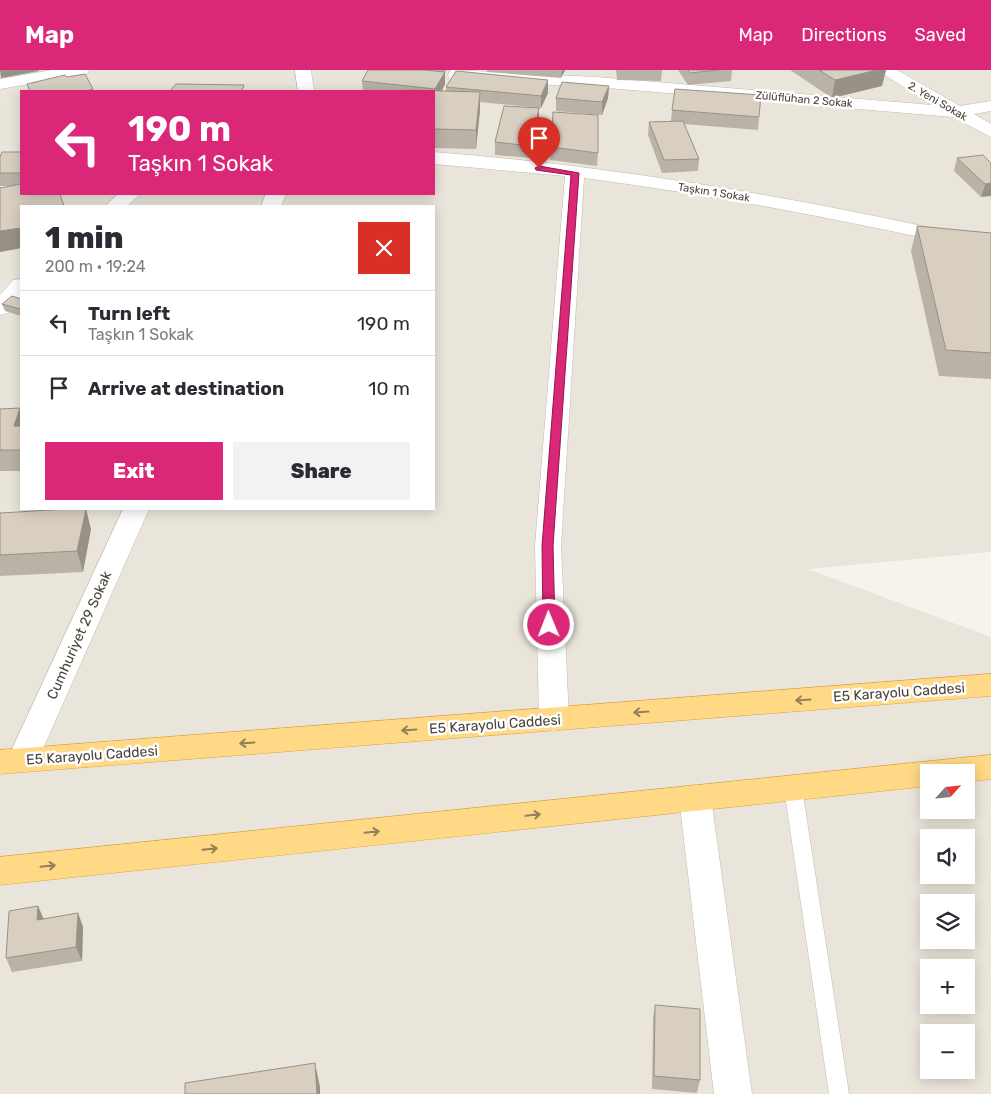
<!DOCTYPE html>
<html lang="en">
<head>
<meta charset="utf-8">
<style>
	:root { --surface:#fff; --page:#f2f2f3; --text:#2b2b33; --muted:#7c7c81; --line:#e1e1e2; --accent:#db2777 }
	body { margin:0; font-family:Rubik,sans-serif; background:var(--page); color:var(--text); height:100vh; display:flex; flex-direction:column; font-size:19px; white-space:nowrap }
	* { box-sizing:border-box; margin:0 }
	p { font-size:16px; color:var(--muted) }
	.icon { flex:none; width:28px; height:28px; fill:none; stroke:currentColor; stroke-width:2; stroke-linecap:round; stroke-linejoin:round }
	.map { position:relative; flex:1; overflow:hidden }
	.sheet { position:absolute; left:20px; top:135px; width:415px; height:305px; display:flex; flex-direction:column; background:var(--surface); border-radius:0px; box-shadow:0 2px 12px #0003 }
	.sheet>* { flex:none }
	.hud { position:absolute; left:20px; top:20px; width:415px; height:105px; border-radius:0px; box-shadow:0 2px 12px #0003; background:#db2777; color:#fff; overflow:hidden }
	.needle { width:32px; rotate:63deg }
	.buttons { position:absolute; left:920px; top:694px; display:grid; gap:10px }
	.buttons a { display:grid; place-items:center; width:55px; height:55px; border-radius:0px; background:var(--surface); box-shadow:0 2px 12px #0003; font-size:25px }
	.pin { position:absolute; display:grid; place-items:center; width:42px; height:42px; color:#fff; margin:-51px -21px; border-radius:50% 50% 50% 0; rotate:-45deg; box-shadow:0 0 5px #0007 }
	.pin .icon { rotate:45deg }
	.me { position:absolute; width:55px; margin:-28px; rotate:359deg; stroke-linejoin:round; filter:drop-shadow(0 0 4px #0008) }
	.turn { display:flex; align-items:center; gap:18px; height:105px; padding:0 25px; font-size:22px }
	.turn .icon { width:65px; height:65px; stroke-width:2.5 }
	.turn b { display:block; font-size:35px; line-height:42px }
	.round { display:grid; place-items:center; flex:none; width:52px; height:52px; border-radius:0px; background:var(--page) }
	.summary { display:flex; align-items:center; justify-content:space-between; height:85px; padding:0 25px }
	h1 { font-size:30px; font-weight:800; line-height:38px }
	.button { display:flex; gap:10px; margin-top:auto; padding:10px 25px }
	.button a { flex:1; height:58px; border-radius:0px; background:var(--accent); color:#fff; font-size:20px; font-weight:800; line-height:58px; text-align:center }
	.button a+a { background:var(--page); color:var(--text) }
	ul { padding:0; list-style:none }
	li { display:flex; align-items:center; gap:15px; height:65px; padding:0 25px; border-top:1px solid var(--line) }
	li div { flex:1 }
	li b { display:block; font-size:19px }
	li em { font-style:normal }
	header { display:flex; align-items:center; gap:30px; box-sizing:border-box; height:70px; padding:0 25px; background:var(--accent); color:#fff }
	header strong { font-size:24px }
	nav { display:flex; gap:28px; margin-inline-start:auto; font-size:18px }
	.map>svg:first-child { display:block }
</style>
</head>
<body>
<header>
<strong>Map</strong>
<nav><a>Map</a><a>Directions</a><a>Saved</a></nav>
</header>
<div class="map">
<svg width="991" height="1024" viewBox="0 0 991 1024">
	<rect width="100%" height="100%" fill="#f6f3ec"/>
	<!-- residential -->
	<path fill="#eae5da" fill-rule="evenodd" d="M 0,0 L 991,0 L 991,482 L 808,499 L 991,567 L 991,1024 L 0,1024 ZM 21,21 L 434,21 L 434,124 L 21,124 ZM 21,136 L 434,136 L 434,439 L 21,439 ZM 929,702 L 966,702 L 966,740 L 929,740 ZM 929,768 L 966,768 L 966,805 L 929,805 ZM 929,832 L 966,832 L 966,870 L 929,870 ZM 929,898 L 966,898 L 966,935 L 929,935 ZM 929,962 L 966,962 L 966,1000 L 929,1000 Z"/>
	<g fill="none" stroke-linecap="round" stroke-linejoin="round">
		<defs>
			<path id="service" d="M 793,711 L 799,713 L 802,718 L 849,1024 L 829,1024 L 784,718 L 787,713 Z"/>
			<path id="minor" d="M 52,0 L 89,0 L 87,4 L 81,5 L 0,19 L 0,9 Z
				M 295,0 L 311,0 L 314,21 L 298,21 Z
				M 451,0 L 596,7 L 932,35 L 877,0 L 897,0 L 960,36 L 991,31 L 991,41 L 974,44 L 991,54 L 991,67 L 953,47 L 596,17 L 456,10 L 450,9 L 448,5 Z
				M 434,82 C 624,97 805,129 991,171 L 991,183 C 856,152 721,126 584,108 L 561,476 L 569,649 L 565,657 L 554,661 L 543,657 L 539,649 L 535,476 L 565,106 L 434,94 Z
				M 118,124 L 140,124 L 127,136 L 105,136 Z
				M 266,124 L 286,124 L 281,136 L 261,136 Z
				M 21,209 L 21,228 L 8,243 L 0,245 L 0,225 L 13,210 Z
				M 123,439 L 149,439 L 34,699 L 23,702 L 12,699 L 7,690 Z
				M 695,715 L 706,719 L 711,728 L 752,1024 L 714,1024 L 679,728 L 684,719 Z"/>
			<path id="trunk" d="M 991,604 L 991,626 L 0,704 L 0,680 Z
				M 991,685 L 991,709 L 966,712 L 966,702 L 929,702 L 929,716 L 0,815 L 0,787 Z"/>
		</defs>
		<!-- service casing -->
		<use href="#service" stroke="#c2bbae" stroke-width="1"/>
		<!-- minor casing -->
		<use href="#minor" stroke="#c2bbae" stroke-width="1"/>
		<!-- trunk casing -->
		<use href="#trunk" stroke="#e0a43c" stroke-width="1"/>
		<!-- service -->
		<use href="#service" fill="#fff" fill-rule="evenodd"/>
		<!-- minor -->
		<use href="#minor" fill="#fff" fill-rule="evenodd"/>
		<!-- trunk -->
		<use href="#trunk" fill="#ffd985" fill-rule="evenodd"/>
	</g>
	<!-- wall -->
	<path fill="#bab2a6" d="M 368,0 L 447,0 L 445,2 L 445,14 L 442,21 L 446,21 L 446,17 L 548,23 L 541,38 L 480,32 L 480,40 L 476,79 L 434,78 L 434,21 L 363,21 L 362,11 Z
		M 487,0 L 565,0 L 561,8 L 487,2 Z
		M 616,0 L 662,0 L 661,11 L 617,10 Z
		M 678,0 L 732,0 L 731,11 L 688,15 Z
		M 790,0 L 886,0 L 882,16 L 832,28 Z
		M 609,16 L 608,28 L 602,45 L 556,41 L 556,28 Z
		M 672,40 L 759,47 L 758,60 L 684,54 L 699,89 L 698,101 L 662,103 L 648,65 L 649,52 L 671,51 Z
		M 539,51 L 530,88 L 495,85 L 495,72 Z
		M 551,77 L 598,83 L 597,96 L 550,90 Z
		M 21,82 L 21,178 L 0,182 L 13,116 L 0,116 L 0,87 Z
		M 957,88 L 991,93 L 981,127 L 954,101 Z
		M 917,156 L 991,163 L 991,309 L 939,306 L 911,181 Z
		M 21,229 L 21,246 L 5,241 L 2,234 Z
		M 20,338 L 21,343 L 21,401 L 0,401 L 0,339 Z
		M 0,443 L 91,459 L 83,502 L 0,506 Z
		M 38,836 L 43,849 L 78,843 L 83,857 L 82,891 L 12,902 L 6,888 Z
		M 655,935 L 700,1010 L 697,1023 L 652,1019 L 653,949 Z"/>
	<!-- shaded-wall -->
	<path fill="#979187" d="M 0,0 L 39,0 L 39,1 L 1,8 Z
		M 562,0 L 565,0 L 561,8 Z
		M 877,0 L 886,0 L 882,16 L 832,28 L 835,10 Z
		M 445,2 L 445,14 L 436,31 L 435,19 Z
		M 548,10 L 548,23 L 541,38 L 541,26 Z
		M 609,16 L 608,28 L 602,45 L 602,32 Z
		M 480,22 L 480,40 L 476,79 L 476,60 Z
		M 539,38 L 539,51 L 530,88 L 531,76 Z
		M 991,113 L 991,126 L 981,127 L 985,114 Z
		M 21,158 L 21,178 L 0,182 L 0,161 Z
		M 20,338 L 21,343 L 21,373 L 14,356 Z
		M 86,439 L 91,459 L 83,502 L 77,481 Z
		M 38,836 L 44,850 L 37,850 Z
		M 78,843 L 83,857 L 82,891 L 76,877 Z
		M 315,993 L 320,1017 L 320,1024 L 317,1024 Z"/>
	<!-- building -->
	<path fill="#d8cfc1" stroke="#979187" d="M 368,0 L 423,0 L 445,2 L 435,19 L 362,11 Z
		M 688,0 L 718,0 L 690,3 Z
		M 819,0 L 877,0 L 835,10 Z
		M 456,1 L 548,10 L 541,26 L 446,17 Z
		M 85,4 L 93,19 L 86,21 L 30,21 L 27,14 L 65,5 L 67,7 Z
		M 562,12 L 609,16 L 602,32 L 556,28 Z
		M 176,14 L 244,15 L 242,21 L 170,21 Z
		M 675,19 L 761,25 L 759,47 L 672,40 Z
		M 407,20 L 480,22 L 476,60 L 434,59 L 434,21 L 407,21 Z
		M 504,36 L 539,38 L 531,76 L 495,72 Z
		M 553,42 L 598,45 L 598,83 L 551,77 Z
		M 683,51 L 699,89 L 664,90 L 649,52 Z
		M 2,82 L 21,82 L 21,103 L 0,103 L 0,87 Z
		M 983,85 L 991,93 L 991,113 L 985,114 L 957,88 Z
		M 21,114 L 21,124 L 60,124 L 64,136 L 21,136 L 21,158 L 0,161 L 0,118 Z
		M 917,156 L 991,163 L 991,283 L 946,280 Z
		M 12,226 L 21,229 L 21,238 L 20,239 L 2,234 Z
		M 20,338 L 14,356 L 21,356 L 21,380 L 0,380 L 0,339 Z
		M 68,439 L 86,439 L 77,481 L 0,485 L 0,443 Z
		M 38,836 L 37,850 L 78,843 L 76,877 L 6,888 L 9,841 Z
		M 655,935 L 700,939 L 700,1010 L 654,1006 Z
		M 315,993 L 317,1024 L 185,1024 L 185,1013 Z"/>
	<!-- one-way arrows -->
	<defs><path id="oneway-shaft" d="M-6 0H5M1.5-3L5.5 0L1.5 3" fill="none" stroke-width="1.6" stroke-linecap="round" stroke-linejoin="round" transform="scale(1.25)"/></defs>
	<g stroke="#938057">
		<use href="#oneway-shaft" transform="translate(803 630) rotate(176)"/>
		<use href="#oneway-shaft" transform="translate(641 642) rotate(176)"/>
		<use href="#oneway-shaft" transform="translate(409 660) rotate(176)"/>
		<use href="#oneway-shaft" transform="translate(247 673) rotate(176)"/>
		<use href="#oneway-shaft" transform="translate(533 745) rotate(-6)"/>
		<use href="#oneway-shaft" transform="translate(372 762) rotate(-6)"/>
		<use href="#oneway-shaft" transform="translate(210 779) rotate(-6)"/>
		<use href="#oneway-shaft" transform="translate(48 796) rotate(-6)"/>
	</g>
	<!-- route -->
	<path fill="#db2777" stroke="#8e194d" d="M 539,96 L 579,103 L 553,476 L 555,555 L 549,559 L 543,555 L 542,476 L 571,105 L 536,100 L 535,98 Z"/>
	<g text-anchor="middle" stroke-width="5" stroke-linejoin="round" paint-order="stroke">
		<!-- far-street labels -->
		<g font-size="11" fill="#4b4439" stroke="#fff">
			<text transform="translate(804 29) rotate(5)" y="4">Zülüflühan 2 Sokak</text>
			<text transform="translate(938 31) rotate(30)" y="4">2. Yeni Sokak</text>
			<text transform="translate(714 122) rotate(9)" y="4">Taşkın 1 Sokak</text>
		</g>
		<!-- street labels -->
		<g font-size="14" fill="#4b4439" stroke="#fff">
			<text transform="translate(79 565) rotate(-66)" y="5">Cumhuriyet 29 Sokak</text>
			<text transform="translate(899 622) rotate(-4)" y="5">E5 Karayolu Caddesi</text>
			<text transform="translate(495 654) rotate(-4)" y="5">E5 Karayolu Caddesi</text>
			<text transform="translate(92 685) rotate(-4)" y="5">E5 Karayolu Caddesi</text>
		</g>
	</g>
</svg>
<div class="buttons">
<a><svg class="needle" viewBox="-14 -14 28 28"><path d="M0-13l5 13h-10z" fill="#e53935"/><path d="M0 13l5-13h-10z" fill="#7c7c81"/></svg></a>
<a><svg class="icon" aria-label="sound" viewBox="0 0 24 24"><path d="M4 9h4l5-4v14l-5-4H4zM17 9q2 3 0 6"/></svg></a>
<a><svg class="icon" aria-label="layers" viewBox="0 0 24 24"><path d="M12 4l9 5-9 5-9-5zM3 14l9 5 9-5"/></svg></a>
<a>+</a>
<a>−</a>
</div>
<div class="pin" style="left:539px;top:98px;background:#d93025"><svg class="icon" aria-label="arrive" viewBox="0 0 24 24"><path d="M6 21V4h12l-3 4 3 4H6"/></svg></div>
<svg class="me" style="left:549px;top:555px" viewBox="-20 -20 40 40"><circle r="17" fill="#db2777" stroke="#fff" stroke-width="3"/><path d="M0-11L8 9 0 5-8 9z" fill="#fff"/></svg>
<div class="hud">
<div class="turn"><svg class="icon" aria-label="left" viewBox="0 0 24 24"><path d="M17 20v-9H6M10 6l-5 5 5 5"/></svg><div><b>190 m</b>Taşkın 1 Sokak</div></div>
</div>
<section class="sheet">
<div class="summary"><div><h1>1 min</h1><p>200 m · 19:24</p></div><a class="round" style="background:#d93025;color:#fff"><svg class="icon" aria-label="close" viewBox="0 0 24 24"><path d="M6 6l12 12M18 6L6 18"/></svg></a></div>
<ul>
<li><svg class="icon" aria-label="left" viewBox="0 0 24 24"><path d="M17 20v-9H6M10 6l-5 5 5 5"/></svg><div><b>Turn left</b><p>Taşkın 1 Sokak</p></div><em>190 m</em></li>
<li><svg class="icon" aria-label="arrive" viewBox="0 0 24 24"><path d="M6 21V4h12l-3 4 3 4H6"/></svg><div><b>Arrive at destination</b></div><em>10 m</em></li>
</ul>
<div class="button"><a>Exit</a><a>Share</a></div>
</section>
</div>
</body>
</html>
